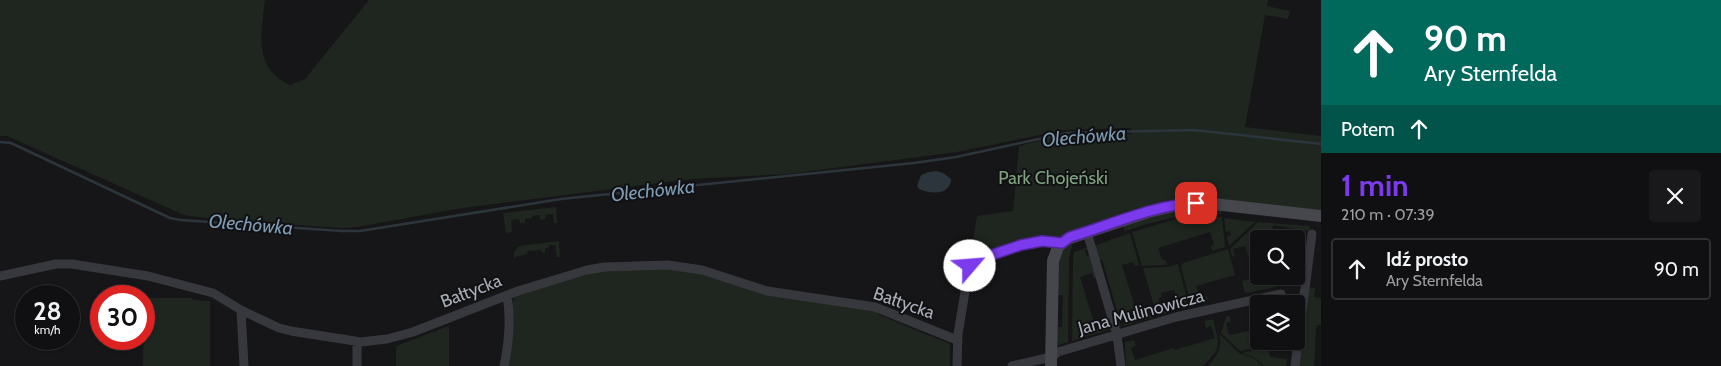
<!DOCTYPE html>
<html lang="pl">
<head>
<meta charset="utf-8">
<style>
	:root { --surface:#101012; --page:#19191b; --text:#f1f3f6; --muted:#9c9d9f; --line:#303032; --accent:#7c3aed }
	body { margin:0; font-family:Cabin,sans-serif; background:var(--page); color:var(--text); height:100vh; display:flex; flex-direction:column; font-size:19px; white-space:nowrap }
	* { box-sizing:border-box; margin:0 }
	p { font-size:16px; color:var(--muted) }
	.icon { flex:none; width:28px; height:28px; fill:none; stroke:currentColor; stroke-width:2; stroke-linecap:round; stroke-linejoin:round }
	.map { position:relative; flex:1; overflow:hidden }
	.sheet { display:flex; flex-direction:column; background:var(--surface); width:400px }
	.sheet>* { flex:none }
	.banner { background:#00695c; color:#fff; overflow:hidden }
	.controls { position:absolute; left:1250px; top:230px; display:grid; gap:10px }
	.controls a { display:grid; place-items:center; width:55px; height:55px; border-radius:5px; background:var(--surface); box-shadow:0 1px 4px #0004,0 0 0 1px var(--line); font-size:25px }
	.speed { position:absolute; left:15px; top:285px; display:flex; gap:10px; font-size:25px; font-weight:700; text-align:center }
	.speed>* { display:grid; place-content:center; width:65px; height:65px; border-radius:50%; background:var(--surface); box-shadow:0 1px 4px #0004,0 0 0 1px var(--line); line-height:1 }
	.speed small { font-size:12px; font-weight:400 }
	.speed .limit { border:8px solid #d22; background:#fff; color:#111 }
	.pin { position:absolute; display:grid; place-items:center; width:42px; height:42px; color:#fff; margin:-21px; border-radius:10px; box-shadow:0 2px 8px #0006 }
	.me { position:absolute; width:55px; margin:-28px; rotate:63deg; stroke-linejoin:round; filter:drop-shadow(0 0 4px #0008) }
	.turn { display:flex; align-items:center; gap:18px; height:105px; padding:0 20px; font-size:22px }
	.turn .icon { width:65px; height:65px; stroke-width:2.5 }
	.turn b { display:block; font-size:35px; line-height:42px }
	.then { display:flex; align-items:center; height:48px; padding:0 20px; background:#0003; gap:10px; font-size:19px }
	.round { display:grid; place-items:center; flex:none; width:52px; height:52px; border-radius:5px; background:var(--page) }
	.overview { display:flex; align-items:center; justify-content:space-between; height:85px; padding:0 20px }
	h1 { font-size:30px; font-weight:800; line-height:38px; color:var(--accent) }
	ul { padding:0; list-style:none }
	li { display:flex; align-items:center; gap:15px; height:62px; margin:0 10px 8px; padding:0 10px; border:2px solid var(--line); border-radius:5px }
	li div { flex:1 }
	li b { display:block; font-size:19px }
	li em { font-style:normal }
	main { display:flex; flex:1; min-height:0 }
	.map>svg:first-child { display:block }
</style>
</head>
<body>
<main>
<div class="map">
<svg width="1321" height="366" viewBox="0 0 1321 366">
	<rect width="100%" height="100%" fill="#161618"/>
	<!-- green -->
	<path fill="#1e261f" d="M 0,0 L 265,0 C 261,34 253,68 290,85 L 305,79 L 369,0 L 1268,0 L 1267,6 L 1290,11 L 1288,19 L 1265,15 L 1245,127 L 1321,136 L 1321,211 L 1201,197 L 1180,198 L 1165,201 L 1054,238 L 971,254 L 977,216 L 1013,211 L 1019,146 L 1066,134 L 1132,134 L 1131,128 L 1064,130 L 957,152 L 788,174 L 691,179 L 462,208 L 357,227 L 341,228 L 213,219 L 184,215 L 7,136 L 0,136 Z
		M 556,207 L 557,223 L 554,223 L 553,214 L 546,215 L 545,219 L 540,220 L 540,215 L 532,216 L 532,218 L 525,219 L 525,223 L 520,223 L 519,219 L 511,220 L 512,232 L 506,233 L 503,213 Z
		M 1197,208 L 1221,210 L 1222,214 C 1187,211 1157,221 1125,231 L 1123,226 L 1166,212 Z
		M 1206,216 L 1222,217 L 1225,247 L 1212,251 L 1211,246 L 1214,244 L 1210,232 L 1158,248 L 1162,260 L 1165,260 L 1167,265 L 1142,266 L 1132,232 L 1176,219 Z
		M 1224,218 L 1255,222 L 1229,246 L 1227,237 L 1231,235 L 1230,231 L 1226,232 Z
		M 1258,222 L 1310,226 L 1309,231 L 1273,225 L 1272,234 L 1264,233 L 1264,239 L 1259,239 L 1259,276 L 1264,276 L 1266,282 L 1276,280 L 1276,287 L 1245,293 L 1242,281 L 1255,277 L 1245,246 L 1233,249 L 1235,257 L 1232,256 L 1230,249 Z
		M 1130,233 L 1139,265 L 1135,266 L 1133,262 L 1122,265 L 1138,317 L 1149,314 L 1148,308 L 1152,307 L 1154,317 L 1124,326 L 1123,322 L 1126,321 L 1124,315 L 1119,316 L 1121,327 L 1118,327 L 1115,318 L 1118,314 L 1102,259 L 1098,262 L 1094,246 Z
		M 559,241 L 560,257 L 557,257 L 555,245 L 549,245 L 549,247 L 545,249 L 545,253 L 543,253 L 541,250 L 528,251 L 527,254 L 515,257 L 514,260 L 514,252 L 519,246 Z
		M 1073,243 L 1069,258 L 1068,342 L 1058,345 L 1057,342 L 1057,327 L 1062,327 L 1063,295 L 1057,295 C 1057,274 1053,254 1073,243 Z
		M 1089,247 L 1085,250 L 1087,256 L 1091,255 L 1098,275 L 1094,279 L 1092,273 L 1080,277 L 1096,329 L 1108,326 L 1106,321 L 1111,320 L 1112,329 L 1072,341 L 1073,260 L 1074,252 Z
		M 1228,249 L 1235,275 L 1196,286 L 1200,298 L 1207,296 L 1208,300 L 1191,304 L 1181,267 L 1183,263 Z
		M 1178,264 L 1189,307 L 1180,309 L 1174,290 L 1161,293 L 1162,297 L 1158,299 L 1161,309 L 1173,305 L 1174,311 L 1157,316 L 1143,268 L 1167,267 Z
		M 673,268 L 877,311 L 877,314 L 950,344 L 950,366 L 507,366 L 512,304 L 515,296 L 599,271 Z
		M 1307,287 L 1315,288 L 1314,297 L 1321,298 L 1321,325 L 1317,325 L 1316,330 L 1314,366 L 1297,366 Z
		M 144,298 L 192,298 L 193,300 L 210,301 L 210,366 L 143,366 Z
		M 1230,316 L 1231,322 L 1226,323 L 1229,335 L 1259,329 L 1259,341 L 1266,341 L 1267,345 L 1240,351 L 1221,333 L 1226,317 Z
		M 1213,319 C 1219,345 1223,346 1203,366 L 1126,366 L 1125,342 L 1134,340 L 1136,346 L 1131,348 L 1135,360 L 1174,348 L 1175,350 L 1215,338 L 1211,326 L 1206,328 L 1204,321 Z
		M 449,326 L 449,366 L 396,366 L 396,346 Z
		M 1219,334 L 1239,353 L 1254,358 L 1262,366 L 1208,366 C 1217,356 1223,348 1219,334 Z
		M 1268,347 L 1270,357 L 1287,359 L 1286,366 L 1264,366 L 1254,357 L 1242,353 Z"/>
	<!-- water -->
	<path fill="#2c353c" d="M 936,171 L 943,173 L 951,179 C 950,196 930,194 919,189 L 917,186 L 921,175 L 929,172 Z"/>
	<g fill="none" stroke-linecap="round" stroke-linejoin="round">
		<!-- stream -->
		<path stroke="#2c353c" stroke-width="2.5" d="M 0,142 L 11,143 L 170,218 L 181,220 L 342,231 L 360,231 L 561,199 L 914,163 L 956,157 L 1066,133 L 1194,130 L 1321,144"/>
		<!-- street -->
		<path stroke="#37383d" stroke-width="9" d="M 1087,232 L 1117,335 L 1121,366
			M 0,276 L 56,264 L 72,264 L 148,276 L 213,293 L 241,310 L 279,328 L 291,331 L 361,342 L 387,339 L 413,332 L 518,291 L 587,270 L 604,267 L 668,265 L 702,270 L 767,291 L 875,307 L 957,340
			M 241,310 L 244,366
			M 357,366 L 357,342
			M 504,366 C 509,343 511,319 507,295
			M 957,366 L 958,334 L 969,268 L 972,263 L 1021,245 L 1042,241 L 1062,243
			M 1012,366 L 1051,357 L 1058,352 L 1176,317 L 1281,294
			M 1295,366 L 1312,234"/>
		<!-- secondary -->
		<path stroke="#45474d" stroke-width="12" d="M 1051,366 L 1053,261 L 1058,247 L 1067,239 L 1148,212 L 1182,204 L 1204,203 L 1321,216"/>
	</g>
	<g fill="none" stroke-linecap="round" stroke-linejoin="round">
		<defs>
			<path id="route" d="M 970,266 L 974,261 L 1021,245 L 1042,241 L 1062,243 L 1070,237 C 1111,225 1153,205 1196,203"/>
		</defs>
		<!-- route casing -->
		<use href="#route" stroke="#51269a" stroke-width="12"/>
		<!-- route -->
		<use href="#route" stroke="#7c3aed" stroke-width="9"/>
	</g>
	<g text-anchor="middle" stroke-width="4" stroke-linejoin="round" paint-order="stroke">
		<!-- park labels -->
		<g font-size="18" fill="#7fa381" stroke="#111113">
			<text x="1053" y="184">Park Chojeński</text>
		</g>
		<!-- street labels -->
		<g font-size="18" fill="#a8adb8" stroke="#111113">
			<text transform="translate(471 291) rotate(-21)" y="6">Bałtycka</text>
			<text transform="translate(904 303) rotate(19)" y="6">Bałtycka</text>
			<text transform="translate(1141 312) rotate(-15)" y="6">Jana Mulinowicza</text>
		</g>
		<!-- water labels -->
		<g font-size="19" font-style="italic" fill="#7f9bb3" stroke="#111113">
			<text transform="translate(1084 136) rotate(-5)" y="7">Olechówka</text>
			<text transform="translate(653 190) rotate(-6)" y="7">Olechówka</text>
			<text transform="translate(251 224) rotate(5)" y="7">Olechówka</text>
		</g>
	</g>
</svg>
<div class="controls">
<a><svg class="icon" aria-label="search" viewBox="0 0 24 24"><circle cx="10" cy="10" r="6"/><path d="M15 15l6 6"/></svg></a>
<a><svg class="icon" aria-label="layers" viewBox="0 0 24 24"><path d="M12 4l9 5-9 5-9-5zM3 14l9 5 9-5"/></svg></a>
</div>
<div class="speed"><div>28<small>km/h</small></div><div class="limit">30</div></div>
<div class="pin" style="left:1196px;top:203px;background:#d93025"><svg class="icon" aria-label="arrive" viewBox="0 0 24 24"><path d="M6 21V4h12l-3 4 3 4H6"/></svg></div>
<svg class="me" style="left:970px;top:266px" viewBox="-20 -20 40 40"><circle r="19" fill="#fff"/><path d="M0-13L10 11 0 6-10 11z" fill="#7c3aed"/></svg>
</div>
<section class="sheet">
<div class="banner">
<div class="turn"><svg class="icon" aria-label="ahead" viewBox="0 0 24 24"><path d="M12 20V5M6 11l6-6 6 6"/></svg><div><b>90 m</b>Ary Sternfelda</div></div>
<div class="then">Potem<svg class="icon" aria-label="ahead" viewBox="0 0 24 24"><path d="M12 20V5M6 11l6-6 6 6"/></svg></div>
</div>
<div class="overview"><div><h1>1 min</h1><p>210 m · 07:39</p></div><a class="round"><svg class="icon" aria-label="close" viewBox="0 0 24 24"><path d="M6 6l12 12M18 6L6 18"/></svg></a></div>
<ul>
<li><svg class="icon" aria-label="ahead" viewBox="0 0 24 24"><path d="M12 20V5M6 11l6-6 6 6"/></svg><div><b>Idź prosto</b><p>Ary Sternfelda</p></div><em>90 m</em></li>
</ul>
</section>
</main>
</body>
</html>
